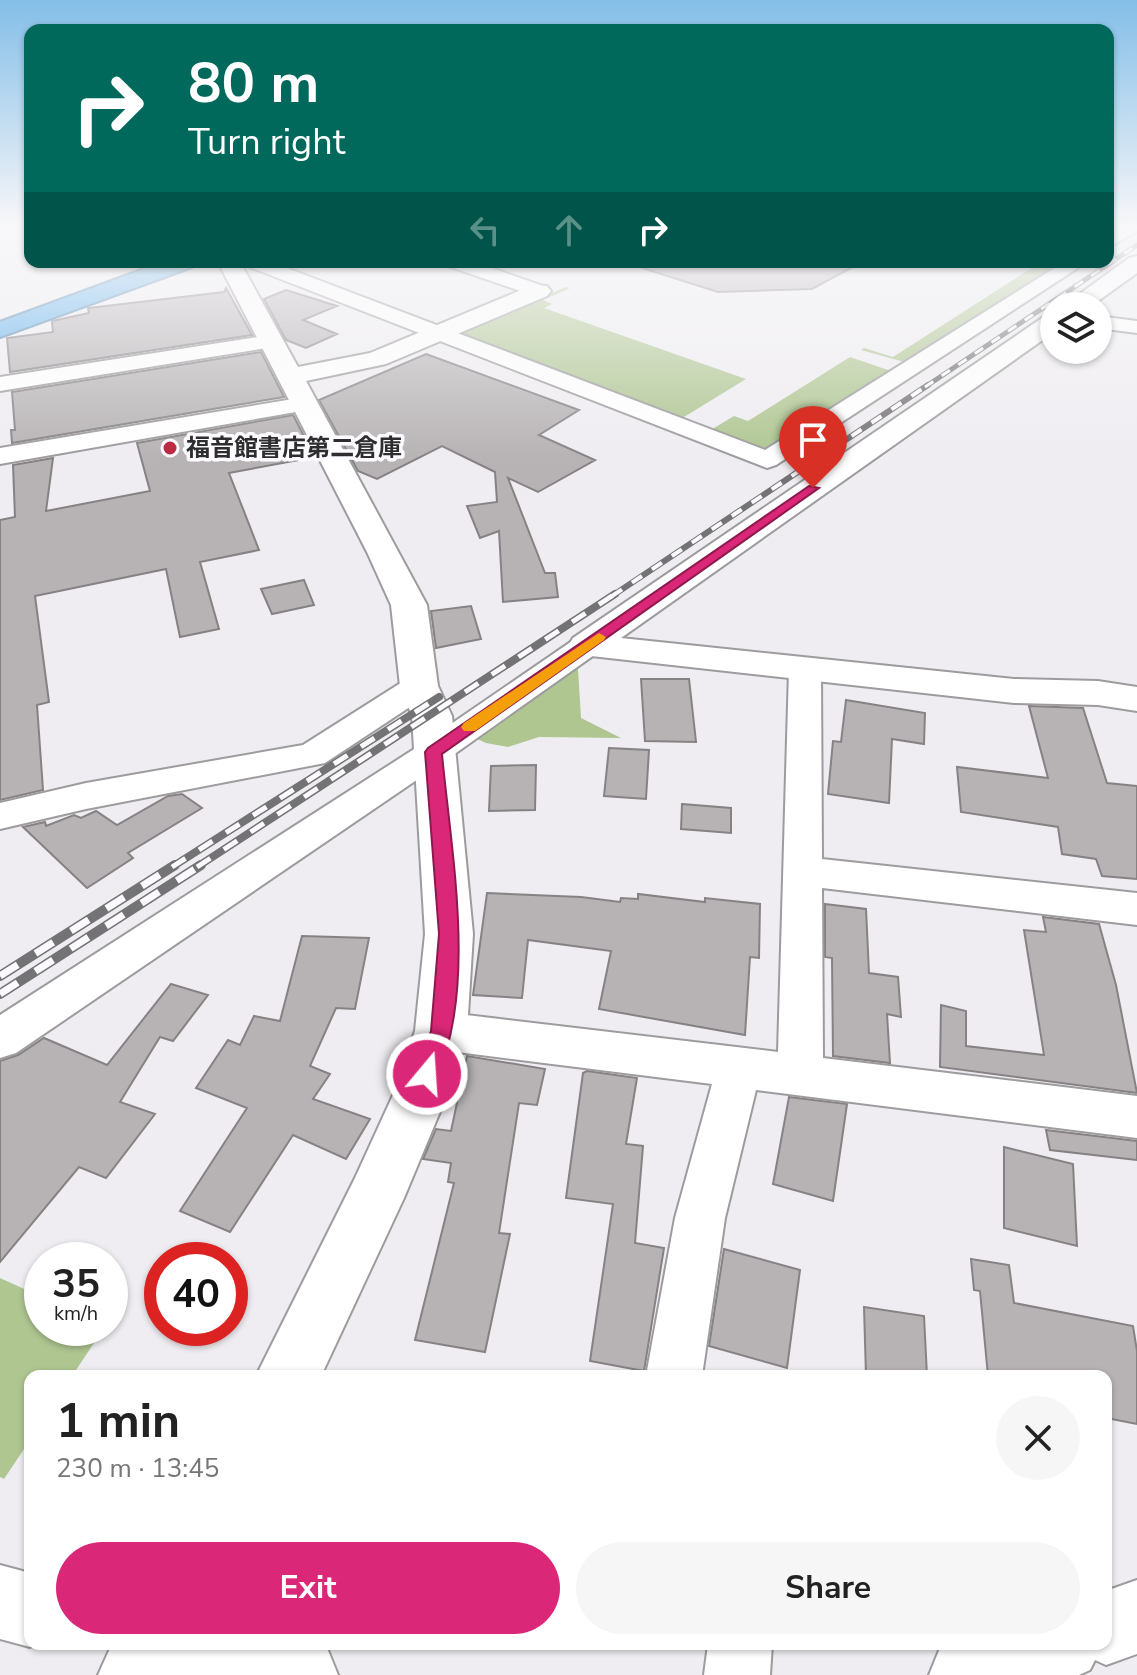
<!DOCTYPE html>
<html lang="en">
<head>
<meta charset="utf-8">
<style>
	:root { --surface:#fff; --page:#f6f6f6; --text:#222; --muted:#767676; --accent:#db2777 }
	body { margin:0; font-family:"Nunito Sans","Noto Sans JP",sans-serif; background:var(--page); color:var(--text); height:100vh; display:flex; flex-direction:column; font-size:30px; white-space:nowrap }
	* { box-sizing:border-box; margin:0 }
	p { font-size:26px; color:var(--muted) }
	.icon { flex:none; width:44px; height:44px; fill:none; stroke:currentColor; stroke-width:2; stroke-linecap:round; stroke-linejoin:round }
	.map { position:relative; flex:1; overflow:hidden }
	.drawer { position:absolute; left:24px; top:1370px; width:1088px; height:280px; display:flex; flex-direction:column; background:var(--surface); border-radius:16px; box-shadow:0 2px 6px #0004 }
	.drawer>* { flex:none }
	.guide { position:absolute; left:24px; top:24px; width:1090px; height:244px; border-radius:16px; box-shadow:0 2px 6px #0004; background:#00695c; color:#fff; overflow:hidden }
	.controls { position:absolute; left:1040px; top:292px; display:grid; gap:16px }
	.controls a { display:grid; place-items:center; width:72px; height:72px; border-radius:50%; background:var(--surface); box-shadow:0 2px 6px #0004; font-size:40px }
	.speed { position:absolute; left:24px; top:1242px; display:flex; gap:16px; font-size:40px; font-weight:700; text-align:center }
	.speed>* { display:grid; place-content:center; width:104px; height:104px; border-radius:50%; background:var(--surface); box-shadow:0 2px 6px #0004; line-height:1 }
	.speed small { font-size:20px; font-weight:400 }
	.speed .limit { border:12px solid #d22; background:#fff; color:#111 }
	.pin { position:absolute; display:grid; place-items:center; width:68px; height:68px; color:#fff; margin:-82px -34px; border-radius:50% 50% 50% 0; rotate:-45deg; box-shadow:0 0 8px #0007 }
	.pin .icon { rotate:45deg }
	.me { position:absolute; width:88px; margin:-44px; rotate:18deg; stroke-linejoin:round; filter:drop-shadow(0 0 6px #0008) }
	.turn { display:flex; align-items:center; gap:28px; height:168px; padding:0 32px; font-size:36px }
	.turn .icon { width:104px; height:104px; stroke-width:2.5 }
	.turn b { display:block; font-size:56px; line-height:68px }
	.lanes { display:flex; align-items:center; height:76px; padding:0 32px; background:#0003; justify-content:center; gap:40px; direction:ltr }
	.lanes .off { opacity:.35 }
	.round { display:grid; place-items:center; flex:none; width:84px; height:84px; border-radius:42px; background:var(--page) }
	.overview { display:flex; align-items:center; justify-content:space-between; height:136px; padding:0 32px }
	h1 { font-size:48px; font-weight:700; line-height:60px }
	.action { display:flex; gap:16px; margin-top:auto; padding:16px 32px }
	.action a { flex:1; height:92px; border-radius:48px; background:var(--accent); color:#fff; font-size:32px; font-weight:700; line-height:92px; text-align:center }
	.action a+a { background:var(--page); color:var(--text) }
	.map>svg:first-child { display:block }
</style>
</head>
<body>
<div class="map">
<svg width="1137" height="1675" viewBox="0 0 1137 1675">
	<rect width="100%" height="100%" fill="#efedf1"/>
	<!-- green -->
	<path fill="#afc691" d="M 1041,262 L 1066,262 L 908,363 L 861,350 L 864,348 L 893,357 Z
		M 566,287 L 570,288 L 543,300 L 552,304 L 544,308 L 746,379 L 684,417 L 675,417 L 457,335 Z
		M 850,357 L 891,371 L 773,449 L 758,449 L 714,432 L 714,428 L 734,416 L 748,421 Z
		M 577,653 L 581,718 L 621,738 L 539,737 L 508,747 L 486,743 L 462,732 Z
		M 0,1278 L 42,1297 L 42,1328 L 104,1328 L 72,1376 L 30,1376 L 30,1440 L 4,1479 L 0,1477 Z"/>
	<!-- building -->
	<path fill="#b7b3b5" stroke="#868284" stroke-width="2" d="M 643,262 L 862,262 L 812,289 L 718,292 L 642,268 Z
		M 226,288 L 252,335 L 10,372 L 7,338 L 53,332 L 52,321 L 89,313 L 88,308 L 224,292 Z
		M 286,290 L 337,306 L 303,320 L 337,334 L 306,348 L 286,340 L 264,299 Z
		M 261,352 L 284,397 L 12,443 L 11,430 L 15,430 L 12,392 Z
		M 426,354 L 579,410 L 539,435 L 595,460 L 538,492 L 508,478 L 545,573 L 555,573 L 558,597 L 503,602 L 499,531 L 480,538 L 467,506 L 497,502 L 495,472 L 442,446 L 377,479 L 358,471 L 319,400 Z
		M 293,415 L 315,457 L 229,473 L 259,550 L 200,562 L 219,629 L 180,637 L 166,569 L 35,596 L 49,702 L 37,705 L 43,790 L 0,800 L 0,520 L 15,517 L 13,465 L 53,458 L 46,511 L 150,491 L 137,443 Z
		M 304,580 L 314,605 L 272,614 L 261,589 Z
		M 471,606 L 481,639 L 436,648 L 431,611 Z
		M 641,679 L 689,679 L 696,742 L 645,741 Z
		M 846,700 L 925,713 L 924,744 L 892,739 L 889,803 L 828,794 L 833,741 L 841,742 Z
		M 1029,706 L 1083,708 L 1107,783 L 1137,786 L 1137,879 L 1102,876 L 1096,859 L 1062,854 L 1058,827 L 961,812 L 957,767 L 1048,778 Z
		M 609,748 L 649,750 L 646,799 L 604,796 Z
		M 536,765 L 535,810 L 489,811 L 491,766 Z
		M 182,794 L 202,808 L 128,853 L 133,858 L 87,888 L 23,827 L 45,822 L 46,826 L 74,815 L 81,818 L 96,811 L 117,825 L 168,796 Z
		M 682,804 L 731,808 L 731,833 L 681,829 Z
		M 487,893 L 581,897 L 620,902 L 621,898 L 638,899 L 638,894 L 705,902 L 705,898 L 760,904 L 759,958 L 750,957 L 745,1035 L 599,1009 L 611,951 L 528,940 L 522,998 L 473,995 Z
		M 825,904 L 866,909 L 869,973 L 898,977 L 901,1017 L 887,1014 L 890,1063 L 833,1056 L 832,958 L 825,957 Z
		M 1043,917 L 1099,924 L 1116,985 L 1137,1093 L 940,1067 L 941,1005 L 966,1011 L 966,1046 L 1044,1055 L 1024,930 L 1046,932 Z
		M 302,936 L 369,938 L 355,1009 L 336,1008 L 310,1066 L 330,1074 L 313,1099 L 370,1119 L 346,1159 L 293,1135 L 230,1232 L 180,1211 L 247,1108 L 196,1088 L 228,1040 L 240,1045 L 254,1016 L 280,1021 Z
		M 171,984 L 208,995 L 173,1041 L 160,1037 L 120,1102 L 155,1114 L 106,1178 L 79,1167 L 0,1262 L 0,1061 L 18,1055 L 44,1038 L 107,1065 Z
		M 467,1056 L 545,1069 L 537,1105 L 519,1103 L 499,1233 L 510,1234 L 485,1352 L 415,1340 L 454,1183 L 448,1182 L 451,1163 L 423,1159 L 436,1129 L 451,1131 Z
		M 587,1071 L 637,1078 L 626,1144 L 643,1146 L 635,1243 L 664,1248 L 644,1371 L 590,1361 L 613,1204 L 566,1198 L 583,1073 Z
		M 789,1097 L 847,1104 L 833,1201 L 773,1184 Z
		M 1046,1130 L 1137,1141 L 1137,1160 L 1050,1150 Z
		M 1004,1147 L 1073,1164 L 1077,1246 L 1004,1228 Z
		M 724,1249 L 800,1270 L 787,1368 L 709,1346 Z
		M 971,1259 L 1009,1265 L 1014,1303 L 1133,1326 L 1137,1351 L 1137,1424 L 1106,1418 L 1106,1376 L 988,1376 L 980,1291 L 974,1290 Z
		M 864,1307 L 924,1316 L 927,1376 L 866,1376 Z"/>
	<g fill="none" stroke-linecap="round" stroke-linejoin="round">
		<defs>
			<path id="street" d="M 1122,224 L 1137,224 L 1137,231 L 1108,248 L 1108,234 Z
				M 244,262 L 271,262 L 765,450 L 1064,262 L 1087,262 L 776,465 L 767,468 L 247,266 Z
				M 445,262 L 474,262 L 546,287 L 549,291 L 539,297 L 532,295 L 448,266 Z
				M 1098,316 L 1137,321 L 1137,333 L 1098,328 Z
				M 271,335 L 282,341 L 279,346 L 0,391 L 0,377 Z
				M 305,397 L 313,399 L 317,404 L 313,409 L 0,464 L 0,448 Z
				M 586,636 L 597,639 L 602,646 L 597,653 L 446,760 L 16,1053 L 0,1058 L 0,1015 L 422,744 L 575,639 Z
				M 805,660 L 816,663 L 821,670 L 822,859 L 1137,893 L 1137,925 L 822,888 L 823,1058 L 1137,1096 L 1137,1138 L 756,1090 L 725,1218 L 702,1376 L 646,1376 L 675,1218 L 712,1084 L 441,1050 L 425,1044 L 419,1031 L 425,1018 L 441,1012 L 778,1052 L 789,670 L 794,663 Z
				M 419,676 L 431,679 L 436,686 L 431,693 L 325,763 L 86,809 L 0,829 L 0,803 L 86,783 L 303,745 L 407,679 Z
				M 708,1644 L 772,1644 L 770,1675 L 704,1675 Z"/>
			<path id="secondary" d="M 1137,256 L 1137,273 L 1091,306 L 1063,306 L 1129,258 Z
				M 218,262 L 240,262 L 298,367 L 370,353 L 531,286 L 547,286 L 551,291 L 547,296 L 386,364 L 306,381 L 427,605 L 438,686 L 452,716 L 473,934 L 467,1031 L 447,1095 L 404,1198 L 321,1376 L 256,1376 L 355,1178 L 393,1095 L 415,1031 L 425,934 L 412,716 L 400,686 L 391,605 L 367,552 Z
				M 1054,314 L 1054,332 L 621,638 L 1014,679 L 1098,681 L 1137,687 L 1137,711 L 1098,705 L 1014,703 L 573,654 L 568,646 L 573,638 L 1045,316 Z
				M 0,1565 L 30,1573 L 30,1644 L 37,1644 L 30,1647 L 0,1639 Z
				M 1137,1580 L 1137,1654 L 1106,1665 L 1095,1660 L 1090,1670 L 1079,1675 L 929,1675 L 940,1648 L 950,1644 L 1106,1644 L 1106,1591 Z
				M 112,1644 L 317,1644 L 327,1648 L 338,1675 L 98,1675 Z"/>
			<path id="highway" d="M 163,262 L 195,262 L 192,267 L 0,337 L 0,322 Z"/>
		</defs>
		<!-- street casing -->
		<use href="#street" stroke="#9d9b9e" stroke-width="4"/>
		<!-- secondary casing -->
		<use href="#secondary" stroke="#9d9b9e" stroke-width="4"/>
		<!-- highway casing -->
		<use href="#highway" stroke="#4c82aa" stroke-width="4"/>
		<!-- street -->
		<use href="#street" fill="#fff" fill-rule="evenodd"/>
		<!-- secondary -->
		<use href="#secondary" fill="#fff" fill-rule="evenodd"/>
		<!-- highway -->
		<use href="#highway" fill="#5db0ec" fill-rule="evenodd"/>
		<defs>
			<path id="rail-far3" d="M 925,387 L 1137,245"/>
			<path id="rail-far2" d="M 612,596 L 928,385"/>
			<path id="rail-far1" d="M 172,867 L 439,697
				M 197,867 L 615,594"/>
			<path id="rail" d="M 0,976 L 175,865
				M 0,994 L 201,865"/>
		</defs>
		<!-- rail-far3 casing -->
		<use href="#rail-far3" stroke="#737274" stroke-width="5"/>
		<!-- rail-far2 casing -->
		<use href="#rail-far2" stroke="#737274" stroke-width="6"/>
		<!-- rail-far1 casing -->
		<use href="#rail-far1" stroke="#737274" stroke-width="8"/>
		<!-- rail casing -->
		<use href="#rail" stroke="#737274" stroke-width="10"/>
		<!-- rail-far3 -->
		<use href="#rail-far3" stroke="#fcfafe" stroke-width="3" stroke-dasharray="10" stroke-linecap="butt"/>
		<!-- rail-far2 -->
		<use href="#rail-far2" stroke="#fcfafe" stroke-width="4" stroke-dasharray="12" stroke-linecap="butt"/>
		<!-- rail-far1 -->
		<use href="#rail-far1" stroke="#fcfafe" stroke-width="5" stroke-dasharray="16" stroke-linecap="butt"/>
		<!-- rail -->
		<use href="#rail" stroke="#fcfafe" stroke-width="7" stroke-dasharray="21" stroke-linecap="butt"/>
	</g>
	<!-- sky -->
	<linearGradient id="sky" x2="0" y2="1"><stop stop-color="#83bee8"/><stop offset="0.49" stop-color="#f8f7f9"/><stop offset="1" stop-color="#f8f7f9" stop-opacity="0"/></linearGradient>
	<rect width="1137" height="459" fill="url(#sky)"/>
	<!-- route -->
	<path fill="#db2777" stroke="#8e194d" stroke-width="2" d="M 809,486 L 819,488 L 442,754 C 451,852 478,990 435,1081 L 427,1084 L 419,1081 L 416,1074 L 431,1031 L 439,934 L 425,752 L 428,748 Z"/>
	<!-- slow -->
	<path fill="#f59e0b" d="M 599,633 L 606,637 L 604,640 L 475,731 L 464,731 L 461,727 L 464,723 Z"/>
	<!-- markers -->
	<circle fill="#bc2b44" stroke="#fcfafe" stroke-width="3" cx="170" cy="448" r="8"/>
	<g text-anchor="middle" stroke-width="7" stroke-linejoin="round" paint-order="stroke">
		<!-- far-poi labels -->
		<g font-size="24" font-weight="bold" fill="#2d2c2e" stroke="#fcfafe" text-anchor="start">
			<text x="186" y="456">福音館書店第二倉庫</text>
		</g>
	</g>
</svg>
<div class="controls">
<a><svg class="icon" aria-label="layers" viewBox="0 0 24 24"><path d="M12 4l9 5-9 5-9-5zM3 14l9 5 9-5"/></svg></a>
</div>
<div class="speed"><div>35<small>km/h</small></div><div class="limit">40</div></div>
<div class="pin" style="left:813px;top:488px;background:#d93025"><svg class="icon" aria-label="arrive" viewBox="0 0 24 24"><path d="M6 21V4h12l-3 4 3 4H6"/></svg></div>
<svg class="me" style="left:427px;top:1074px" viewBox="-20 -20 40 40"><circle r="17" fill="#db2777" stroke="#fff" stroke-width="3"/><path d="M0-11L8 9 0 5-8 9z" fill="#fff"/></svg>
<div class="guide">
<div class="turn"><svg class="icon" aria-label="right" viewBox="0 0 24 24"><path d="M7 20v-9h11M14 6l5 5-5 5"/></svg><div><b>80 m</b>Turn right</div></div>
<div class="lanes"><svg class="icon off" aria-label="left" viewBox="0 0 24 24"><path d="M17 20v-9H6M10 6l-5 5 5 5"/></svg><svg class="icon off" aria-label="ahead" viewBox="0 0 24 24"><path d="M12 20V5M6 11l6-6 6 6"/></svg><svg class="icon" aria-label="right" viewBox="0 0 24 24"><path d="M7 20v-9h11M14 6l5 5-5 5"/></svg></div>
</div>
<section class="drawer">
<div class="overview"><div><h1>1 min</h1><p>230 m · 13:45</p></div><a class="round"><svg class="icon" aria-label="close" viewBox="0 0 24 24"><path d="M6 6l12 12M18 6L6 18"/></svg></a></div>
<div class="action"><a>Exit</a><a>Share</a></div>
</section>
</div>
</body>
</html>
